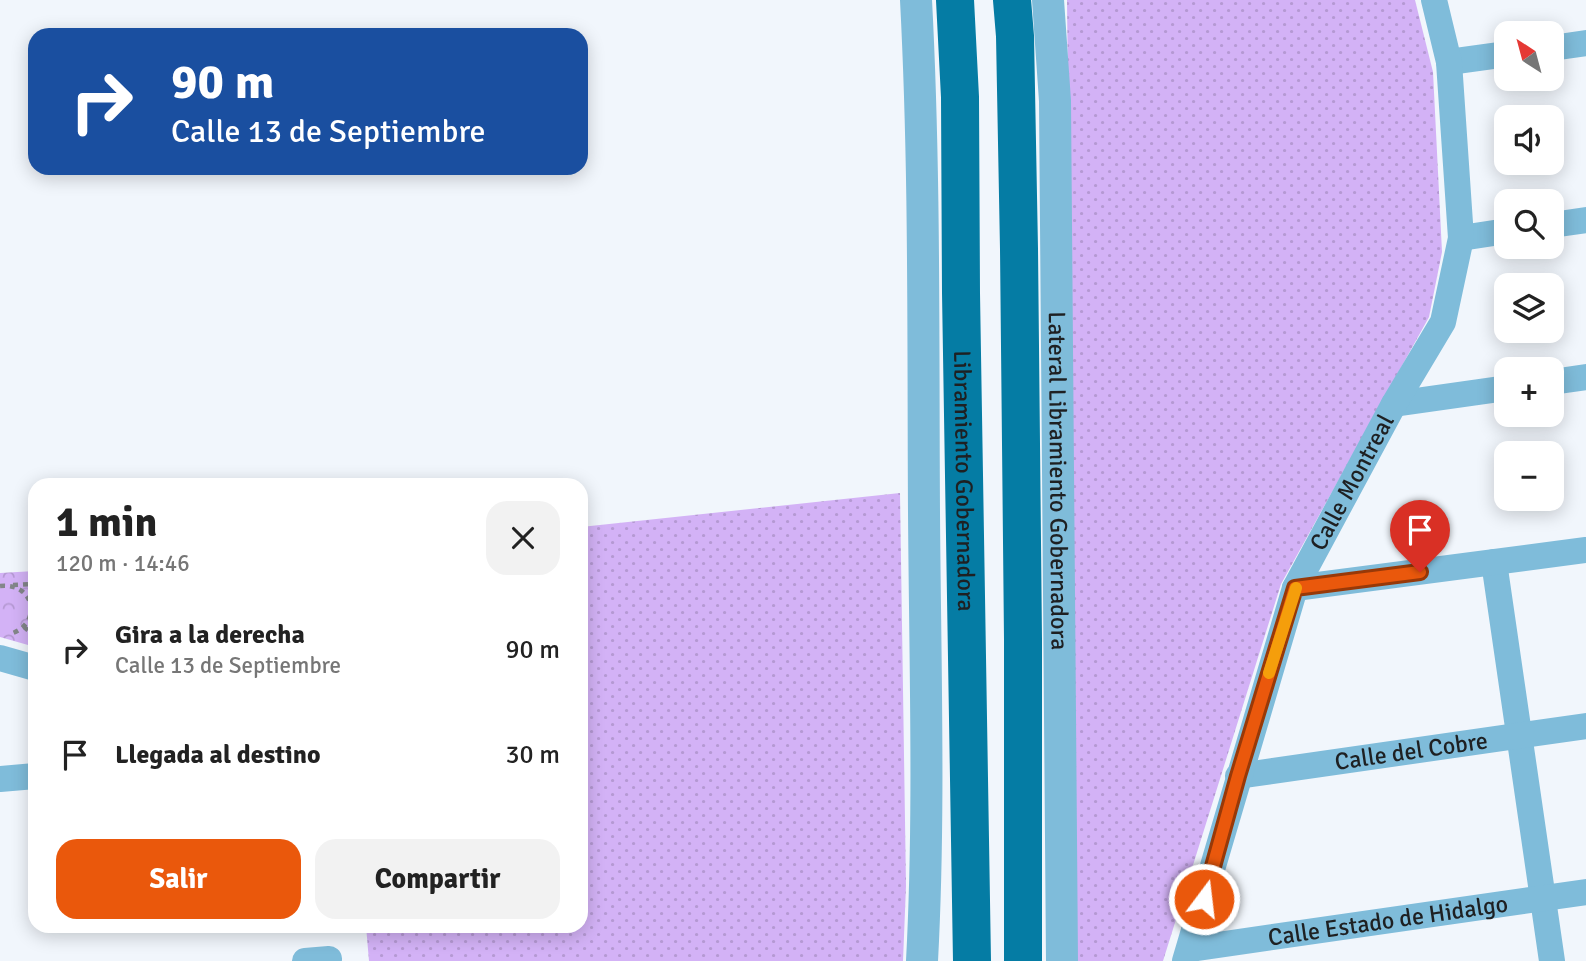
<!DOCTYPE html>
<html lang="es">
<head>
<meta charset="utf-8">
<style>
	:root { --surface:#fff; --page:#f2f2f2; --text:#222; --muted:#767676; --accent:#ea580c }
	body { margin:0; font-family:Signika,sans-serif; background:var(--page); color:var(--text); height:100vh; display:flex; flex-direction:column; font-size:26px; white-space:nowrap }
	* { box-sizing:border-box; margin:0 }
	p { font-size:23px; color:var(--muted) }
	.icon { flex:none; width:38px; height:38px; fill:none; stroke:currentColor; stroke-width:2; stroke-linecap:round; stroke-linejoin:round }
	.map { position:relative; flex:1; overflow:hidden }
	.sheet { position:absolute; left:28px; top:478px; width:560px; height:455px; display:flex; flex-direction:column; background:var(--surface); border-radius:21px; box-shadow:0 4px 18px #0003 }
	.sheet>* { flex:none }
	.banner { position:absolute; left:28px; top:28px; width:560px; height:147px; border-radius:21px; box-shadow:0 4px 18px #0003; background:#1a4fa0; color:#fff; overflow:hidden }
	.needle { width:46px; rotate:324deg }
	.controls { position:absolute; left:1494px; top:21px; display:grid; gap:14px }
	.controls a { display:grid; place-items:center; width:70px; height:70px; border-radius:14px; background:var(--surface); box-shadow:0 4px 18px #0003; font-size:35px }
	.pin { position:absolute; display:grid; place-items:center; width:60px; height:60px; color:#fff; margin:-72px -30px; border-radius:50% 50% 50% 0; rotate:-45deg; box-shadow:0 0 7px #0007 }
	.pin .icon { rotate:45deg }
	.me { position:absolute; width:77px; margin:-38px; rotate:15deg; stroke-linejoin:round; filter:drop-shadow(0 0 5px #0008) }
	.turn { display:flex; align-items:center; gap:24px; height:147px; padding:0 28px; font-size:32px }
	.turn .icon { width:91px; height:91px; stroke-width:2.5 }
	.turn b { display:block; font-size:49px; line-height:60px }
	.round { display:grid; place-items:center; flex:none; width:74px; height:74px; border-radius:21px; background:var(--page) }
	.summary { display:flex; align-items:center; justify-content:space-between; height:119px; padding:0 28px }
	h1 { font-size:42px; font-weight:800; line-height:52px }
	.button { display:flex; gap:14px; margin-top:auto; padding:14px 28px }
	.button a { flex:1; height:80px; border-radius:21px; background:var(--accent); color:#fff; font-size:28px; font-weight:800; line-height:80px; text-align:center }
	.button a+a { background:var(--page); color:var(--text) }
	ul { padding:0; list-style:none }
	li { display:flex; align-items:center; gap:21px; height:105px; padding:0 28px }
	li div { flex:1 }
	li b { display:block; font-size:26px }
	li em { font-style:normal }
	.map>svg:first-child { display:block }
</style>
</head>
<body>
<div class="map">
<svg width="1586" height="961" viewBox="0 0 1586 961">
	<defs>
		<pattern id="grass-dots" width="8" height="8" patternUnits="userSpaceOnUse" patternTransform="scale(1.75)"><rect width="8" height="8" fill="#d3b2f6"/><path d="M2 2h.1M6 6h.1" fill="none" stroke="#b599d3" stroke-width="1.8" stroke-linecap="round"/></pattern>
		<pattern id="park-crowns" width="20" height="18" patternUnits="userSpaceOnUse" patternTransform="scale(1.75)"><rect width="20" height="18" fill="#d3b2f6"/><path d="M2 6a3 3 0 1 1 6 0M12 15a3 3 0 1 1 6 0" fill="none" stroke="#b599d3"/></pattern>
	</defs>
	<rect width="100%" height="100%" fill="#f1f6fc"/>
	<!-- grass -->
	<path fill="url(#grass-dots)" d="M 1067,0 L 1415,0 L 1433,72 L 1442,252 L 1429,317 L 1281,584 L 1163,961 L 1077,961 Z
		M 900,493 L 906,886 L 903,961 L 369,961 L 366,926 L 581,926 L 581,527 Z"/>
	<!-- park -->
	<path fill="url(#park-crowns)" d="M 35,571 L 35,647 L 0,637 L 0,573 Z"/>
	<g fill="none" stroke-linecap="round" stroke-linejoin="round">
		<!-- path -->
		<path stroke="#83868a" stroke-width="4.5" stroke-dasharray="5 5" stroke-linecap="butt" d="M 13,585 L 35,584
			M 0,586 C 35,582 43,624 10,634
			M 24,627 L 35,636
			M 327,926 L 327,936"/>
		<!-- minor -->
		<g stroke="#7fbcda" stroke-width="26">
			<path d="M 1552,48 L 1586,43"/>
			<path d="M 1449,62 L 1507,54"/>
			<path d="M 1552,225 L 1586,220"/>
			<path d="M 1461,238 L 1507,231"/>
			<path d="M 1552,382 L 1586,377"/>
			<path d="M 1394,404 L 1507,388"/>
			<path d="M 1494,562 L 1552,961"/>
			<path d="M 1295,588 L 1586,550"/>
			<path d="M 0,658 L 35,668"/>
			<path id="s1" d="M 1238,776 L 1586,726"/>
			<path d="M 0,779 L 35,776"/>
			<path id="s2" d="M 1190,949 L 1586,892"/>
			<path d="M 305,961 L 329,959"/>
			<path id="s3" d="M 1185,961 L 1295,588 L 1394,404 L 1443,322 L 1461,238 L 1449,62 L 1434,0"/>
		</g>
		<!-- tertiary -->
		<g stroke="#7fbcda" stroke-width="32">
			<path d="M 916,0 C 925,170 923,342 924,512 C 925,662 930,812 922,961"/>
			<path id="s4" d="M 1048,0 L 1055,101 L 1062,961"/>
		</g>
		<!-- trunk -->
		<g stroke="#057ca4" stroke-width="38">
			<path id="s5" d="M 955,0 L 960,97 L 961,293 L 972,961"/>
			<path d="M 1012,0 L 1015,36 L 1019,249 L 1023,639 L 1023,961"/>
		</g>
	</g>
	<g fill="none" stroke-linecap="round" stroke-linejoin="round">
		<defs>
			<path id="route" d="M 1204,899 L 1238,776 L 1295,588 L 1420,572"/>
		</defs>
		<!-- route casing -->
		<use href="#route" stroke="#983908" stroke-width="18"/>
		<!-- route -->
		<use href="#route" stroke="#ea580c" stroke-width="12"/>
		<!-- slow -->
		<path stroke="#f59e0b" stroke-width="12" d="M 1269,673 L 1296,588"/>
	</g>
	<g text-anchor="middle" stroke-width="5" stroke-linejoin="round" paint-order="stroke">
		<!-- street labels -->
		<g font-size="24" fill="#1e2022" stroke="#f1f6fc">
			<text dy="8" stroke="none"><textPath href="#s5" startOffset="481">Libramiento Gobernadora</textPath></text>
			<text dy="8" stroke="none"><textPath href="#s4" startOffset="481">Lateral Libramiento Gobernadora</textPath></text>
			<text dy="8" stroke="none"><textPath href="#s3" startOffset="509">Calle Montreal</textPath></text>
			<text dy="8" stroke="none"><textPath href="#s1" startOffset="175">Calle del Cobre</textPath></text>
			<text dy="8" stroke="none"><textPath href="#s2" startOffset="200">Calle Estado de Hidalgo</textPath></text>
		</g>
	</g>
</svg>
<div class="controls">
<a><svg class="needle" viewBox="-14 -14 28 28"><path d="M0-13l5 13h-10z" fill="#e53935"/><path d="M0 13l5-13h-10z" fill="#767676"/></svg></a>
<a><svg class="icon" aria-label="sound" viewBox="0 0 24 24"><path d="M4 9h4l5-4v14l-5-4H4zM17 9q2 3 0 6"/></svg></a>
<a><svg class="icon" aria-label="search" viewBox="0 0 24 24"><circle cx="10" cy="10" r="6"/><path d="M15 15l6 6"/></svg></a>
<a><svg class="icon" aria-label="layers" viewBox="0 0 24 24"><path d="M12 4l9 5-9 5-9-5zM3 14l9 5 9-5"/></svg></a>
<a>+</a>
<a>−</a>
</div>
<div class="pin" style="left:1420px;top:572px;background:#d93025"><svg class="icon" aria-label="arrive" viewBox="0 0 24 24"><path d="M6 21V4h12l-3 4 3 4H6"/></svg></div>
<svg class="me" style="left:1204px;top:899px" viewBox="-20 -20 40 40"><circle r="17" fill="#ea580c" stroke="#fff" stroke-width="3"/><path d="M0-11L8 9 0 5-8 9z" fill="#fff"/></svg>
<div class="banner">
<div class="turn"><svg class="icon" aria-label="right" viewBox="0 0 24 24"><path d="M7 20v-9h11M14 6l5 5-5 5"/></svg><div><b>90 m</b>Calle 13 de Septiembre</div></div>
</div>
<section class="sheet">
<div class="summary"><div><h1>1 min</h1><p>120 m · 14:46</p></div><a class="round"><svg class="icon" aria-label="close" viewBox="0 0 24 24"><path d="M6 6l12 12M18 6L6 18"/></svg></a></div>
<ul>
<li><svg class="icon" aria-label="right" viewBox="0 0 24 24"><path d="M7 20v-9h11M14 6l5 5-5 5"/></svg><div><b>Gira a la derecha</b><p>Calle 13 de Septiembre</p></div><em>90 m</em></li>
<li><svg class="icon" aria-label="arrive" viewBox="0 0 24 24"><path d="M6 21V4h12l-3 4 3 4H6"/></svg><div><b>Llegada al destino</b></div><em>30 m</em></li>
</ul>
<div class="button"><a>Salir</a><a>Compartir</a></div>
</section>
</div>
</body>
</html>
